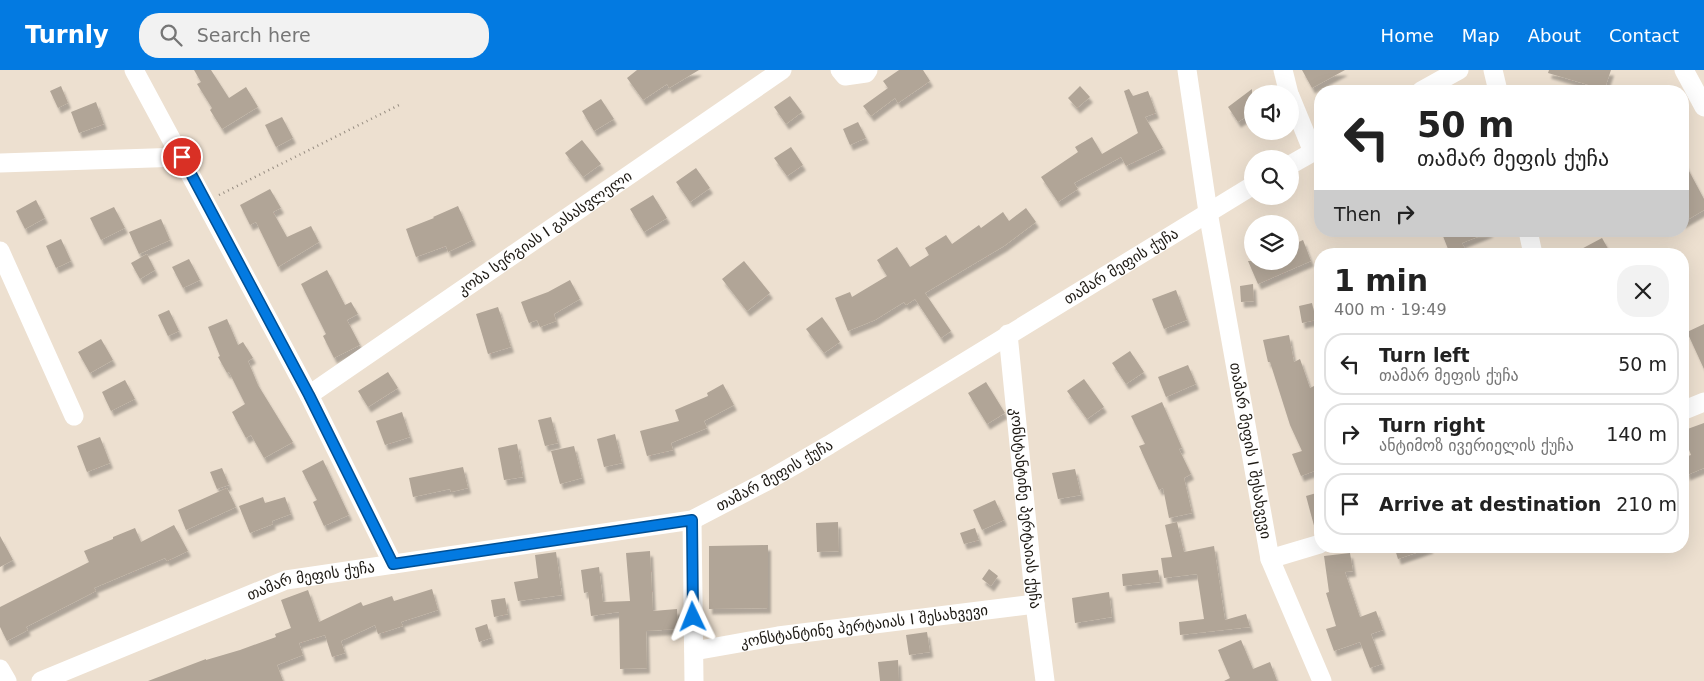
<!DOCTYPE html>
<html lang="en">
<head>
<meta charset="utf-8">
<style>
	:root { --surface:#fff; --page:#f2f2f2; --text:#222; --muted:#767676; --line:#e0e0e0; --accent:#037ae1 }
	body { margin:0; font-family:"DejaVu Sans","Noto Sans Georgian",sans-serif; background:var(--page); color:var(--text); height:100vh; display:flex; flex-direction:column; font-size:19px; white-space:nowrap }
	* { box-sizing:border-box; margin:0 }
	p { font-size:16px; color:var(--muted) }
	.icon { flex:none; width:28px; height:28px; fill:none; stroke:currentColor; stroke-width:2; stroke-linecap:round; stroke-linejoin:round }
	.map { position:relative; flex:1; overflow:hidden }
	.side { position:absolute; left:1314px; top:178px; width:375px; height:305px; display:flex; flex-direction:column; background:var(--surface); border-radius:20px; box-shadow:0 5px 20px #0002 }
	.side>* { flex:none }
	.top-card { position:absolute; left:1314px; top:15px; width:375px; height:152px; border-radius:20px; box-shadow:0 5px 20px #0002; background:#fff; color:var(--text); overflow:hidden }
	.fabs { position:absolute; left:1244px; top:15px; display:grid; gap:10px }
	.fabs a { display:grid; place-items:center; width:55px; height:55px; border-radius:50%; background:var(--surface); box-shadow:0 5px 20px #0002; font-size:25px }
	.pin { position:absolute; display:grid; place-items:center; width:42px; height:42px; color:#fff; margin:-21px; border:2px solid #fff; border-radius:50%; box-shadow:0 1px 5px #0007 }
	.me { position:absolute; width:55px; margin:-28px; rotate:358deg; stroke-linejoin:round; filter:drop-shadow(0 0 4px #0008) }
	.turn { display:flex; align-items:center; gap:18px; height:105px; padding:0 20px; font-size:22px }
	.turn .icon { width:65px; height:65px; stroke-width:2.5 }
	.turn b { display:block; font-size:35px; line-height:42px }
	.then { display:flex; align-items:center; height:48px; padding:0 20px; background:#0003; gap:10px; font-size:19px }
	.round { display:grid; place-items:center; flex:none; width:52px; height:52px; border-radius:20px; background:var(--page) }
	.head { display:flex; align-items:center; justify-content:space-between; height:85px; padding:0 20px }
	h1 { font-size:30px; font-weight:600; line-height:38px }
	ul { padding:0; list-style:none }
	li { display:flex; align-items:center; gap:15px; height:62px; margin:0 10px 8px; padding:0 10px; border:2px solid var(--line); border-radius:20px }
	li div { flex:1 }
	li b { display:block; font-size:19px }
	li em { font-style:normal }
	header { display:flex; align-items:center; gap:30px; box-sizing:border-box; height:70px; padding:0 25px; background:var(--accent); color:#fff }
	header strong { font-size:24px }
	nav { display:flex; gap:28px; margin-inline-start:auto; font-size:18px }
	.search { width:350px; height:45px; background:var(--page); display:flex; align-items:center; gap:12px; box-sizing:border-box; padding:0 18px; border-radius:20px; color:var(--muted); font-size:19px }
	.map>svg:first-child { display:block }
</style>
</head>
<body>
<header>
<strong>Turnly</strong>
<div class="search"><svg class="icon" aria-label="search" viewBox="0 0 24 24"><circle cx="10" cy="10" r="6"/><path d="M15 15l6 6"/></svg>Search here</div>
<nav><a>Home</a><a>Map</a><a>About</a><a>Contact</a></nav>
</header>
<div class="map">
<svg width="1704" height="611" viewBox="0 0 1704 611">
	<defs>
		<filter id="shadow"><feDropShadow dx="3" dy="5.5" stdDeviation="1" flood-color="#0004"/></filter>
	</defs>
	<rect width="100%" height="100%" fill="#ede0d0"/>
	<!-- building -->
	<path fill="#b1a597" filter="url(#shadow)" d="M 194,0 L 211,0 L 229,28 L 246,17 L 258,37 L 222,59 L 210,40 L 212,38 L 197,14 L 201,12 Z
		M 637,0 L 699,0 L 669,18 L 667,14 L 643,30 L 627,8 Z
		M 899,0 L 923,0 L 930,11 L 898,33 L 895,28 L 871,46 L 863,36 L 888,18 L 883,11 Z
		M 1302,0 L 1345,0 L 1312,18 Z
		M 1549,0 L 1611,0 L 1604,21 L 1590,21 L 1592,16 L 1548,3 Z
		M 61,16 L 68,33 L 58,38 L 50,21 Z
		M 1080,16 L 1090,27 L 1077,38 L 1068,28 Z
		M 1129,19 L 1133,26 L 1148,21 L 1156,43 L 1145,47 L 1163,78 L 1126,96 L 1121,87 L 1074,113 L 1078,119 L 1058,132 L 1041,107 L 1078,82 L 1075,77 L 1092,67 L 1102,84 L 1138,63 L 1124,21 Z
		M 1252,19 L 1252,43 L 1238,52 L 1228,37 Z
		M 790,26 L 802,42 L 786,54 L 774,37 Z
		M 601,29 L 614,49 L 594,61 L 582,41 Z
		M 96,32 L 104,54 L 79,63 L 71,42 Z
		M 282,47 L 293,68 L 276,77 L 265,55 Z
		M 858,52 L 866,68 L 850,75 L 843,59 Z
		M 582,70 L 601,94 L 583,107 L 565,83 Z
		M 791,77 L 803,95 L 787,106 L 774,88 Z
		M 1682,88 L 1704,129 L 1704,140 L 1682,153 Z
		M 696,98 L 710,118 L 690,132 L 676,112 Z
		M 270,119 L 281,138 L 273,142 L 287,167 L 311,156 L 319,172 L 278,197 L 256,152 L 250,155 L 240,135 Z
		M 653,125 L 667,148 L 644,162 L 630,139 Z
		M 36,130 L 45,148 L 25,159 L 16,141 Z
		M 458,136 L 473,170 L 448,182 L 446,176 L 416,187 L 406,159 L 434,148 L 433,147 Z
		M 114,137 L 125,158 L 101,170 L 90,148 Z
		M 1026,138 L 1036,152 L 1004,176 L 925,223 L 951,261 L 941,268 L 915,229 L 906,235 L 904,232 L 875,250 L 848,261 L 835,228 L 850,222 L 852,227 L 887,206 L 877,190 L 897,177 L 910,197 L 929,185 L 925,178 L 946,165 L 952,174 L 979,155 L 981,158 L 1003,142 L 1009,151 Z
		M 161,149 L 170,170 L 139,184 L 129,162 Z
		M 1441,161 L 1490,161 L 1490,162 L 1462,173 L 1468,184 L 1450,184 Z
		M 1602,168 L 1611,184 L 1572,184 Z
		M 61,169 L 71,191 L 56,198 L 46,176 Z
		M 1303,170 L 1311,191 L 1258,214 L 1248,191 L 1290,191 L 1290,176 Z
		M 147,184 L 155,200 L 140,209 L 131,193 Z
		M 189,189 L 200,210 L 183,218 L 172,197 Z
		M 744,191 L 770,223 L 747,241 L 722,209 Z
		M 327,200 L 345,235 L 351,232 L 358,244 L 347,250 L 360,275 L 334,288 L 323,266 L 326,264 L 301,214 Z
		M 570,210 L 580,229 L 554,244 L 556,251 L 540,257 L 537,250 L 529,253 L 521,232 L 548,222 Z
		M 1253,214 L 1254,231 L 1241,232 L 1240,216 Z
		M 1176,220 L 1187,250 L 1164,259 L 1152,229 Z
		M 1312,233 L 1316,250 L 1302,253 L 1299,236 Z
		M 498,237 L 511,277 L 488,284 L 476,244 Z
		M 169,240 L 179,261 L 168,266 L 158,245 Z
		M 822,247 L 840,272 L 824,283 L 806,259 Z
		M 227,249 L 238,275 L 243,272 L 253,288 L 248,291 L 258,315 L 293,372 L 264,388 L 251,365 L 246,368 L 232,342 L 245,334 L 229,302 L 227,303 L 218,287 L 220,286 L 208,257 Z
		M 1704,254 L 1704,299 L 1687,262 Z
		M 1289,265 L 1294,292 L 1300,289 L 1310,318 L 1314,316 L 1320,333 L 1320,399 L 1301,406 L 1292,384 L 1302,381 L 1290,355 L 1270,292 L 1268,292 L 1263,270 Z
		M 101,269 L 113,290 L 90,303 L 78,282 Z
		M 1130,281 L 1144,302 L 1126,314 L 1112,293 Z
		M 1188,295 L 1196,314 L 1166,327 L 1158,307 Z
		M 388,302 L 398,318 L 368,337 L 358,321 Z
		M 1084,309 L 1104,337 L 1087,349 L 1067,321 Z
		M 125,310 L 135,329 L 111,341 L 102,322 Z
		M 986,312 L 1005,343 L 987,354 L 968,323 Z
		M 723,314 L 734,335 L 704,351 L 707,358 L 671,373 L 673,380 L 647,386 L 640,361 L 679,351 L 675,340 L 708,326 L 707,323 Z
		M 1162,332 L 1182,378 L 1179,379 L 1191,404 L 1184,408 L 1192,443 L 1169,448 L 1163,418 L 1159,420 L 1139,376 L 1145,374 L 1131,346 Z
		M 402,342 L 410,367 L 385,375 L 376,351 Z
		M 551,347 L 558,373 L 545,376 L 538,350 Z
		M 1704,353 L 1704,398 L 1687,405 L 1682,388 L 1691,385 L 1682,361 Z
		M 615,364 L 622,393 L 604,397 L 597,369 Z
		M 100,367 L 110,393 L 87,402 L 77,376 Z
		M 517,374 L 523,407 L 504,410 L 498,378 Z
		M 574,376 L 582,408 L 560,414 L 551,381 Z
		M 323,390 L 349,445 L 324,456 L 313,432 L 317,430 L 302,401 Z
		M 463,397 L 468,418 L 451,422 L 450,419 L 413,427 L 409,408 Z
		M 222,398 L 229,415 L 217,419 L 210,402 Z
		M 1075,399 L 1081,425 L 1058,429 L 1052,403 Z
		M 227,418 L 236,437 L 186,460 L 178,440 Z
		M 1320,422 L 1320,463 L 1316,463 L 1306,426 Z
		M 263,427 L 265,433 L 285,427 L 291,444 L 272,451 L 273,454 L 250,463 L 239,436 Z
		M 995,430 L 1004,450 L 982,460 L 973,440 Z
		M 838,452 L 839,481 L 817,482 L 816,453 Z
		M 1177,452 L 1184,482 L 1214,476 L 1225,550 L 1246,544 L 1250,557 L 1180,565 L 1179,552 L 1204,549 L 1197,504 L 1164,508 L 1161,488 L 1172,487 L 1165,455 Z
		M 174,455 L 188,481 L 167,491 L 165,488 L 94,518 L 96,521 L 26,557 L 28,560 L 7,571 L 0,557 L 0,537 L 89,492 L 84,481 L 113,469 L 113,467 L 135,458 L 141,472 Z
		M 975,458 L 979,470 L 964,474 L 960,463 Z
		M 0,466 L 13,490 L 0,497 Z
		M 768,475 L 768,538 L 709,539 L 709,476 Z
		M 1394,476 L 1430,476 L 1430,478 L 1398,489 Z
		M 650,481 L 653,541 L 677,539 L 678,559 L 646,561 L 647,598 L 620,599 L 619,542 L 591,546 L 588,522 L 584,523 L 581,500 L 599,497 L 603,532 L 630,531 L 626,483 Z
		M 556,482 L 562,525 L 518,531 L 514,512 L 538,508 L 535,485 Z
		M 1350,483 L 1353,501 L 1345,502 L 1360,547 L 1376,541 L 1383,560 L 1371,564 L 1382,594 L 1370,598 L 1360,572 L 1334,581 L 1326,559 L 1336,556 L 1326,523 L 1329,522 L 1324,486 Z
		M 989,499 L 998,506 L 991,516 L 982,509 Z
		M 1158,500 L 1160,512 L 1123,516 L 1122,504 Z
		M 432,519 L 438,540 L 401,552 L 403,556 L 378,564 L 375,555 L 341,571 L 345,583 L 332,587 L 325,565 L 299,573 L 303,585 L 277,595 L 283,611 L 148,611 L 206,589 L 206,590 L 240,580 L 276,567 L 275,564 L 291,558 L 281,530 L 308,520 L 319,552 L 361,532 L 363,536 L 392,526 L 394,531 Z
		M 1109,522 L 1112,547 L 1075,553 L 1072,528 Z
		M 505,528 L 508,544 L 494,547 L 491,530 Z
		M 487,554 L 491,568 L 479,572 L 475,558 Z
		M 927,562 L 930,582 L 909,585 L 906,565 Z
		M 1241,570 L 1253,599 L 1270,592 L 1277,611 L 1224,611 L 1230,608 L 1218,580 Z
		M 898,590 L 899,611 L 880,611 L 878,592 Z"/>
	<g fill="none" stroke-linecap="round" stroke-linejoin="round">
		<!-- path -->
		<path stroke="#968c81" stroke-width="2.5" stroke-dasharray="1 4" stroke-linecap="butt" d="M 219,125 L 399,35"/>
		<!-- minor -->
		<g stroke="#fff" stroke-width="19">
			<path d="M 134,0 L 309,325 L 393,494"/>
			<path d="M 840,0 L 845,6 L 866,3 L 868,0"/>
			<path id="s1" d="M 1187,0 L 1208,142 L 1270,489 L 1322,611"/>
			<path d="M 1283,0 L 1289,24"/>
			<path d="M 1493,0 L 1498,21"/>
			<path d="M 1684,0 L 1704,37"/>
			<path d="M 1421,21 L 1459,0"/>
			<path d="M 1290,26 L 1313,82"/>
			<path d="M 0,93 L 182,87"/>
			<path d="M 1290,95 L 1320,78"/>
			<path d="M 1528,161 L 1533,184"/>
			<path d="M 0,181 L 74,346"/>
			<path id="s2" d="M 1008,264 L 1035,534 L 1045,611"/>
			<path id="s3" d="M 309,325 L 782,0"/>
			<path d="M 1682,341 L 1704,332"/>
			<path d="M 692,450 L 694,611"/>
			<path d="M 1270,489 L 1320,474"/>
			<path id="s4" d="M 694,581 L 778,566 L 1035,534"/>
			<path d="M 0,599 L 7,611"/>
			<path id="s5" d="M 41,611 L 286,510 L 692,450 L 767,411 L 829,375 L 1252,116"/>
		</g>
	</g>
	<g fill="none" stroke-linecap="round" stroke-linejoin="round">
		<defs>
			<path id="route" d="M 182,87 L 309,325 L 393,494 L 692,450 L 693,547"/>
		</defs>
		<!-- route casing -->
		<use href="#route" stroke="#024f92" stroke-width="12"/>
		<!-- route -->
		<use href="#route" stroke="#037ae1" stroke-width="9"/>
	</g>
	<g text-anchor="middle" stroke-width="4" stroke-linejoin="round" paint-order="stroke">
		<!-- street labels -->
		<g font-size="15" fill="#1d1913" stroke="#fff">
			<text dy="5" stroke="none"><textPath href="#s3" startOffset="286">კობა სერგიას I გასასვლელი</textPath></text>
			<text dy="5" stroke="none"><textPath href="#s5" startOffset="1174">თამარ მეფის ქუჩა</textPath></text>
			<text dy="5" stroke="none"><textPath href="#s1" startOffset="386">თამარ მეფის I შესახვევი</textPath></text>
			<text dy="5" stroke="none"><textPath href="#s5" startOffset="769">თამარ მეფის ქუჩა</textPath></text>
			<text dy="5" stroke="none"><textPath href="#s2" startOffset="175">კონსტანტინე პერტაიას ქუჩა</textPath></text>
			<text dy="5" stroke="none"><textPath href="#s5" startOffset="289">თამარ მეფის ქუჩა</textPath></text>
			<text dy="5" stroke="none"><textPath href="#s4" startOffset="172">კონსტანტინე პერტაიას I შესახვევი</textPath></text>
		</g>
	</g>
</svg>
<div class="fabs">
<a><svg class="icon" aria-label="sound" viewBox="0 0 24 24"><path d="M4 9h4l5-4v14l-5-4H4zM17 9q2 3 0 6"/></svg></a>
<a><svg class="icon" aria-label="search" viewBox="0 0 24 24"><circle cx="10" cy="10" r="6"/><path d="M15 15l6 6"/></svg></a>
<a><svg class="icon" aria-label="layers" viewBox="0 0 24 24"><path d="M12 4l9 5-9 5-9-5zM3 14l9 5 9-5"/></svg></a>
</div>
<div class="pin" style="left:182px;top:87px;background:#d93025"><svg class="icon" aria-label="arrive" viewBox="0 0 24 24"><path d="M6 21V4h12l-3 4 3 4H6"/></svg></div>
<svg class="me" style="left:693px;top:547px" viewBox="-20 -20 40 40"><path d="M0-17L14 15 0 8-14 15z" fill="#037ae1" stroke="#fff" stroke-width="4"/></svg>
<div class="top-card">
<div class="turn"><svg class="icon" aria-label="left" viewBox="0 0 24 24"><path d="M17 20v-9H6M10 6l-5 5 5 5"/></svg><div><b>50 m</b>თამარ მეფის ქუჩა</div></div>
<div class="then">Then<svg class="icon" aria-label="right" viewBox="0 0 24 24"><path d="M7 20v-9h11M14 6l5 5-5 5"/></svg></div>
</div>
<section class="side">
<div class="head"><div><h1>1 min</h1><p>400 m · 19:49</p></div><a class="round"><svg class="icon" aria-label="close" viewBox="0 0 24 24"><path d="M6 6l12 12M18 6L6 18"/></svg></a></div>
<ul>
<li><svg class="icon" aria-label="left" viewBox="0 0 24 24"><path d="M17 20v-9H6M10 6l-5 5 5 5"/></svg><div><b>Turn left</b><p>თამარ მეფის ქუჩა</p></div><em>50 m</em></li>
<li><svg class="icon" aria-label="right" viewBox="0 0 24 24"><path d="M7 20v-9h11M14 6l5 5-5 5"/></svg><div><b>Turn right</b><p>ანტიმოზ ივერიელის ქუჩა</p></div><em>140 m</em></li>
<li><svg class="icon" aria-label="arrive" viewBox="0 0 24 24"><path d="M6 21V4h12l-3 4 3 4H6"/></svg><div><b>Arrive at destination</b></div><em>210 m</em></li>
</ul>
</section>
</div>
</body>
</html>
